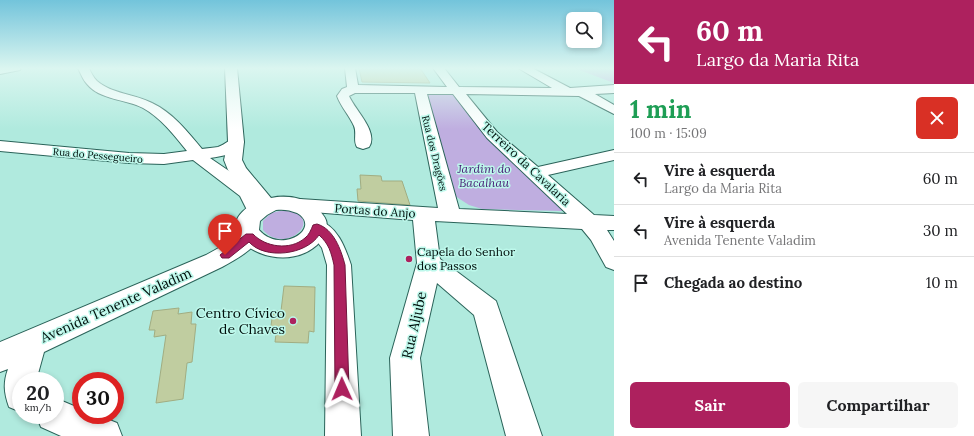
<!DOCTYPE html>
<html lang="pt">
<head>
<meta charset="utf-8">
<style>
	:root { --surface:#fff; --page:#f6f6f6; --text:#202124; --muted:#757577; --line:#e0e0e0; --accent:#ad215e }
	body { margin:0; font-family:Lora,serif; background:var(--page); color:var(--text); height:100vh; display:flex; flex-direction:column; font-size:15px; white-space:nowrap }
	* { box-sizing:border-box; margin:0 }
	p { font-size:13px; color:var(--muted) }
	.icon { flex:none; width:22px; height:22px; fill:none; stroke:currentColor; stroke-width:2; stroke-linecap:round; stroke-linejoin:round }
	.map { position:relative; flex:1; overflow:hidden }
	.sheet { display:flex; flex-direction:column; background:var(--surface); width:360px }
	.sheet>* { flex:none }
	.hud { background:#ad215e; color:#fff; overflow:hidden }
	.fabs { position:absolute; left:566px; top:12px; display:grid; gap:8px }
	.fabs a { display:grid; place-items:center; width:36px; height:36px; border-radius:6px; background:var(--surface); box-shadow:0 2px 6px #0003; font-size:20px }
	.speed { position:absolute; left:12px; top:372px; display:flex; gap:8px; font-size:20px; font-weight:700; text-align:center }
	.speed>* { display:grid; place-content:center; width:52px; height:52px; border-radius:50%; background:var(--surface); box-shadow:0 2px 6px #0003; line-height:1 }
	.speed small { font-size:10px; font-weight:400 }
	.speed .limit { border:6px solid #d22; background:#fff; color:#111 }
	.pin { position:absolute; display:grid; place-items:center; width:34px; height:34px; color:#fff; margin:-41px -17px; border-radius:50% 50% 50% 0; rotate:-45deg; box-shadow:0 0 4px #0007 }
	.pin .icon { rotate:45deg }
	.me { position:absolute; width:44px; margin:-22px; rotate:359deg; stroke-linejoin:round; filter:drop-shadow(0 0 3px #0008) }
	.turn { display:flex; align-items:center; gap:14px; height:84px; padding:0 16px; font-size:18px }
	.turn .icon { width:52px; height:52px; stroke-width:2.5 }
	.turn b { display:block; font-size:28px; line-height:34px }
	.round { display:grid; place-items:center; flex:none; width:42px; height:42px; border-radius:6px; background:var(--page) }
	.headline { display:flex; align-items:center; justify-content:space-between; height:68px; padding:0 16px }
	h1 { font-size:24px; font-weight:800; line-height:30px; color:#1e9e55 }
	.cta { display:flex; gap:8px; margin-top:auto; padding:8px 16px }
	.cta a { flex:1; height:46px; border-radius:6px; background:var(--accent); color:#fff; font-size:16px; font-weight:800; line-height:46px; text-align:center }
	.cta a+a { background:var(--page); color:var(--text) }
	ul { padding:0; list-style:none }
	li { display:flex; align-items:center; gap:12px; height:52px; padding:0 16px; border-top:1px solid var(--line) }
	li div { flex:1 }
	li b { display:block; font-size:15px }
	li em { font-style:normal }
	main { display:flex; flex:1; min-height:0 }
	.map>svg:first-child { display:block }
</style>
</head>
<body>
<main>
<div class="map">
<svg width="614" height="436" viewBox="0 0 614 436">
	<rect width="100%" height="100%" fill="#b0eade"/>
	<!-- green -->
	<path fill="#bfaee0" d="M 575,68 L 614,68 L 614,83 L 574,68 Z
		M 448,93 L 456,96 L 564,202 L 562,211 L 482,209 L 469,205 L 455,196 L 428,95 Z
		M 284,210 C 328,215 287,257 263,230 L 263,221 L 271,213 Z"/>
	<!-- building -->
	<path fill="#c0cda0" stroke="#a1ad82" d="M 359,68 L 420,68 L 430,83 L 362,82 Z
		M 360,175 L 381,176 L 382,181 L 402,181 L 410,205 L 358,201 L 357,189 L 361,189 Z
		M 284,286 L 315,287 L 314,332 L 309,331 L 308,343 L 275,342 L 276,334 L 270,333 L 273,311 L 281,311 Z
		M 179,308 L 178,314 L 192,312 L 191,324 L 196,324 L 192,362 L 187,363 L 183,399 L 156,403 L 166,335 L 154,337 L 155,330 L 149,330 L 153,311 Z"/>
	<g fill="none" stroke-linecap="round" stroke-linejoin="round">
		<defs>
			<path id="minor" d="M 78,68 L 89,68 C 91,73 94,78 97,81 C 112,94 135,94 152,103 C 173,113 187,131 202,149 C 207,148 213,148 218,147 C 228,144 230,136 242,139 L 244,142 C 236,154 224,156 210,158 L 254,188 L 262,199 L 267,211 L 264,216 L 257,218 L 250,216 L 240,196 L 193,160 L 164,164 L 129,163 L 0,151 L 0,141 L 129,153 L 164,154 L 187,151 C 174,135 161,118 143,108 C 126,99 100,100 87,84 C 83,80 81,74 78,68 Z
				M 345,68 L 355,68 L 358,85 L 447,87 L 433,68 L 444,68 L 459,87 L 552,88 L 518,68 L 532,68 L 570,88 L 614,85 L 614,93 L 595,94 L 614,105 L 614,114 L 579,96 L 466,94 L 497,132 L 538,167 L 614,150 L 614,160 L 548,175 L 594,215 L 614,216 L 614,230 L 607,230 L 614,241 L 614,270 L 606,267 L 591,240 L 582,229 L 435,221 L 440,259 L 496,301 L 542,436 L 506,436 L 474,315 L 437,283 L 420,358 L 429,436 L 393,436 L 390,358 L 417,263 L 413,220 L 300,211 L 293,209 L 290,205 L 293,201 L 300,199 L 438,208 L 415,93 L 355,93 L 349,96 C 355,110 379,132 369,147 L 363,149 L 357,147 C 353,141 357,133 354,126 C 349,115 341,107 337,96 L 342,89 L 347,87 ZM 427,94 L 453,94 L 487,138 L 567,214 L 459,209 Z
				M 317,220 C 337,225 345,247 351,265 L 361,436 L 325,436 L 327,265 L 322,248 L 306,227 L 309,222 Z
				M 250,228 L 258,231 L 261,236 C 253,250 237,259 222,267 L 44,352 L 36,381 L 21,381 L 21,412 L 9,407 C 4,393 3,383 8,369 L 0,372 L 0,342 L 206,255 L 224,245 L 242,231 Z
				M 55,398 L 81,409 L 81,415 L 97,415 L 117,423 L 122,436 L 61,436 L 41,427 L 36,415 L 55,415 Z"/>
			<path id="tertiary" d="M 225,68 L 237,68 L 244,142 L 242,160 L 246,168 L 271,198 C 289,194 313,199 323,215 C 327,220 328,226 325,232 C 323,237 321,241 317,245 C 278,280 201,233 253,204 L 228,170 L 224,160 L 228,142 ZM 276,210 C 283,209 290,210 297,213 C 323,228 281,255 259,230 L 260,221 L 267,215 Z"/>
			<path id="secondary" d="M 0,68 L 21,68 L 20,70 L 0,74 Z"/>
		</defs>
		<!-- minor casing -->
		<use href="#minor" stroke="#2a6359" stroke-width="2"/>
		<!-- tertiary casing -->
		<use href="#tertiary" stroke="#2a6359" stroke-width="2"/>
		<!-- secondary casing -->
		<use href="#secondary" stroke="#2a6359" stroke-width="2"/>
		<!-- minor -->
		<use href="#minor" fill="#fff" fill-rule="evenodd"/>
		<!-- tertiary -->
		<use href="#tertiary" fill="#fff" fill-rule="evenodd"/>
		<!-- secondary -->
		<use href="#secondary" fill="#fff" fill-rule="evenodd"/>
	</g>
	<!-- sky -->
	<linearGradient id="sky" x2="0" y2="1"><stop stop-color="#73c4db"/><stop offset="0.53" stop-color="#dbf6f0"/><stop offset="1" stop-color="#dbf6f0" stop-opacity="0"/></linearGradient>
	<rect width="614" height="129" fill="url(#sky)"/>
	<!-- route -->
	<path fill="#ad215e" stroke="#70153d" d="M 317,224 C 334,229 341,250 345,265 L 349,389 L 347,394 L 342,397 L 337,394 L 335,389 L 334,265 C 331,252 329,244 319,235 C 306,255 265,260 249,242 L 229,258 L 222,258 L 220,255 L 246,234 L 253,234 C 265,247 290,251 305,238 C 309,235 311,230 313,225 Z"/>
	<!-- markers -->
	<g fill="#ad215e" stroke="#bdf8eb" stroke-width="1.5">
		<circle cx="409" cy="259" r="4"/>
		<circle cx="293" cy="321" r="4"/>
	</g>
	<g text-anchor="middle" stroke-width="3" stroke-linejoin="round" paint-order="stroke">
		<!-- far-street labels -->
		<g font-size="10" fill="#000f0c" stroke="#bdf8eb">
			<text transform="translate(435 153) rotate(76)" y="4">Rua dos Dragões</text>
			<text transform="translate(98 155) rotate(5)" y="4">Rua do Pessegueiro</text>
		</g>
		<!-- street labels -->
		<g font-size="12" fill="#000f0c" stroke="#bdf8eb">
			<text transform="translate(526 164) rotate(43)" y="4">Terreiro da Cavalaria</text>
			<text transform="translate(375 211) rotate(4)" y="4">Portas do Anjo</text>
		</g>
		<!-- park labels -->
		<g font-size="12" font-style="italic" fill="#461b74" stroke="#bdf8eb">
			<text x="484" y="173">Jardim do<tspan x="484" dy="14">Bacalhau</tspan></text>
		</g>
		<!-- poi labels -->
		<g font-size="12" fill="#000f0c" stroke="#bdf8eb" text-anchor="start">
			<text x="417" y="256">Capela do Senhor<tspan x="417" dy="14">dos Passos</tspan></text>
		</g>
		<!-- near-street labels -->
		<g font-size="14" fill="#000f0c" stroke="#bdf8eb">
			<text transform="translate(116 305) rotate(-24)" y="5">Avenida Tenente Valadim</text>
			<text transform="translate(414 325) rotate(-77)" y="5">Rua Aljube</text>
		</g>
		<!-- near-poi labels -->
		<g font-size="14" fill="#000f0c" stroke="#bdf8eb" text-anchor="end">
			<text x="285" y="318">Centro Cívico<tspan x="285" dy="16">de Chaves</tspan></text>
		</g>
	</g>
</svg>
<div class="fabs">
<a><svg class="icon" aria-label="search" viewBox="0 0 24 24"><circle cx="10" cy="10" r="6"/><path d="M15 15l6 6"/></svg></a>
</div>
<div class="speed"><div>20<small>km/h</small></div><div class="limit">30</div></div>
<div class="pin" style="left:225px;top:255px;background:#d93025"><svg class="icon" aria-label="arrive" viewBox="0 0 24 24"><path d="M6 21V4h12l-3 4 3 4H6"/></svg></div>
<svg class="me" style="left:342px;top:389px" viewBox="-20 -20 40 40"><path d="M0-17L14 15 0 8-14 15z" fill="#ad215e" stroke="#fff" stroke-width="4"/></svg>
</div>
<section class="sheet">
<div class="hud">
<div class="turn"><svg class="icon" aria-label="left" viewBox="0 0 24 24"><path d="M17 20v-9H6M10 6l-5 5 5 5"/></svg><div><b>60 m</b>Largo da Maria Rita</div></div>
</div>
<div class="headline"><div><h1>1 min</h1><p>100 m · 15:09</p></div><a class="round" style="background:#d93025;color:#fff"><svg class="icon" aria-label="close" viewBox="0 0 24 24"><path d="M6 6l12 12M18 6L6 18"/></svg></a></div>
<ul>
<li><svg class="icon" aria-label="left" viewBox="0 0 24 24"><path d="M17 20v-9H6M10 6l-5 5 5 5"/></svg><div><b>Vire à esquerda</b><p>Largo da Maria Rita</p></div><em>60 m</em></li>
<li><svg class="icon" aria-label="left" viewBox="0 0 24 24"><path d="M17 20v-9H6M10 6l-5 5 5 5"/></svg><div><b>Vire à esquerda</b><p>Avenida Tenente Valadim</p></div><em>30 m</em></li>
<li><svg class="icon" aria-label="arrive" viewBox="0 0 24 24"><path d="M6 21V4h12l-3 4 3 4H6"/></svg><div><b>Chegada ao destino</b></div><em>10 m</em></li>
</ul>
<div class="cta"><a>Sair</a><a>Compartilhar</a></div>
</section>
</main>
</body>
</html>
